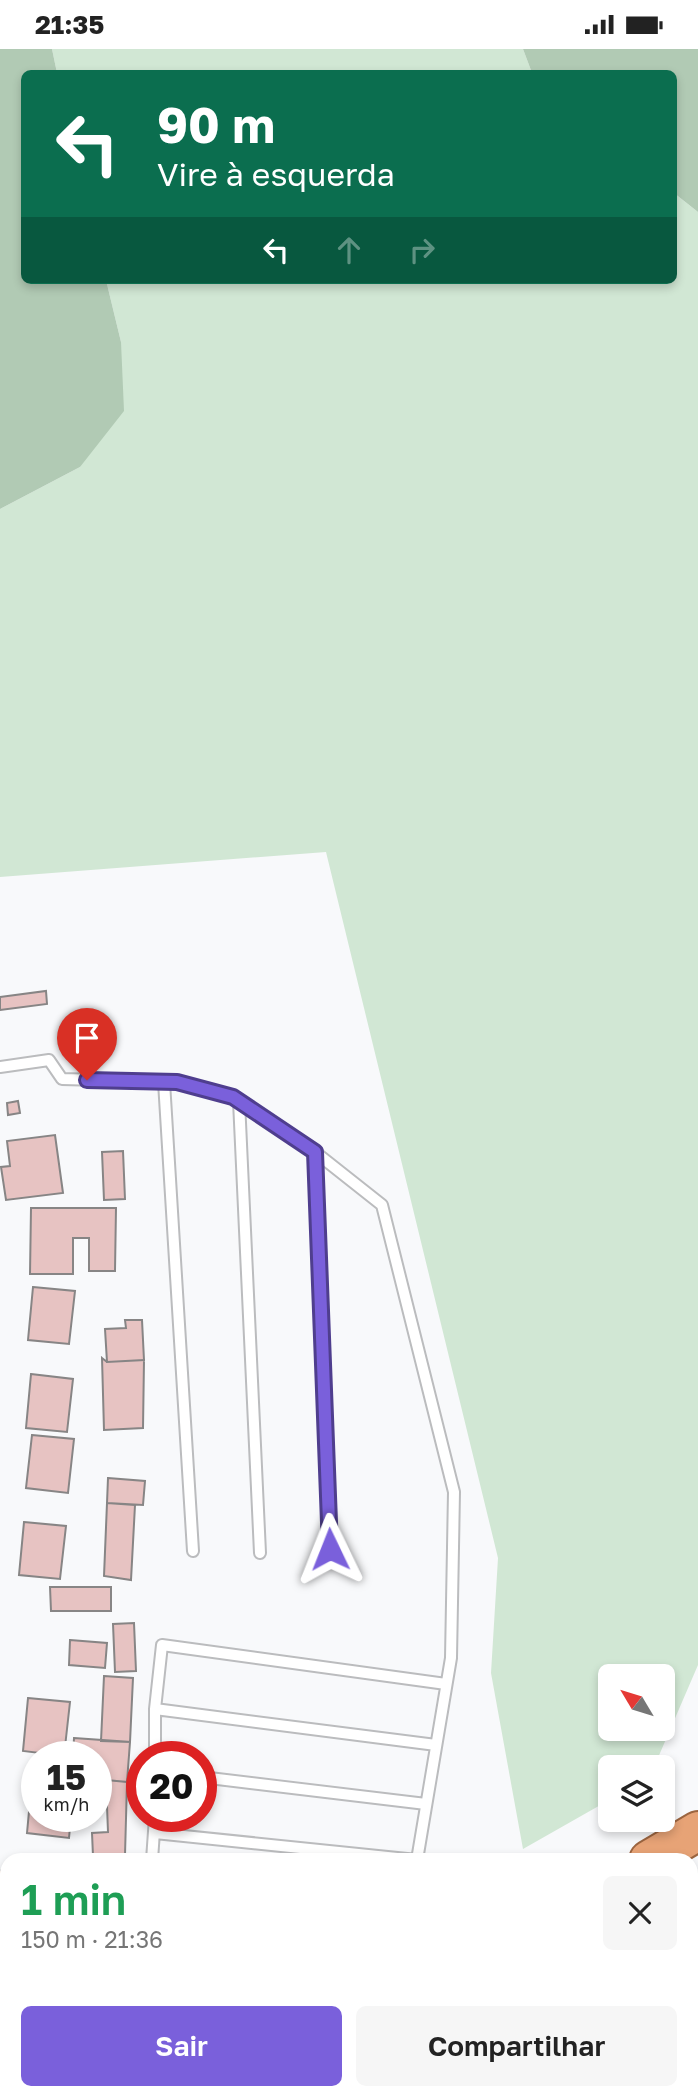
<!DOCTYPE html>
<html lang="pt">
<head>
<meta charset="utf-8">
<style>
	:root { --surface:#fff; --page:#f6f6f6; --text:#222; --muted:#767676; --accent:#7a60db }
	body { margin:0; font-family:"Golos Text",sans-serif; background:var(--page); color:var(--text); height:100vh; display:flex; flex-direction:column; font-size:26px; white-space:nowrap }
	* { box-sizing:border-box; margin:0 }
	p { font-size:23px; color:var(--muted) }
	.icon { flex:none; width:38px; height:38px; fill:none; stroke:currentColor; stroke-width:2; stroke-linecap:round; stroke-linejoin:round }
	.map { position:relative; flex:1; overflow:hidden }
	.drawer { position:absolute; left:0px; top:1804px; width:698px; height:247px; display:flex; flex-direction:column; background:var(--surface); border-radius:21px 21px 0 0; box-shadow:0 4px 10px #0003 }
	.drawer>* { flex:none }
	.top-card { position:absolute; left:21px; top:21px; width:656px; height:214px; border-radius:10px; box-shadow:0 4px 10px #0003; background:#0b6e4f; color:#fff; overflow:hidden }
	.needle { width:46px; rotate:308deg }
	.fabs { position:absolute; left:598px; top:1615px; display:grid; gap:14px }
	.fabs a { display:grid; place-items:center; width:77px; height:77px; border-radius:10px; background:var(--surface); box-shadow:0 4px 10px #0003; font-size:35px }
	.speed { position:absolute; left:21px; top:1692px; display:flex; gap:14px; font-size:35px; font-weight:700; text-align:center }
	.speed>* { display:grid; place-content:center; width:91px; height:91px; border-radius:50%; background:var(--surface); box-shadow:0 4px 10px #0003; line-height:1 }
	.speed small { font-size:18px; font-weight:400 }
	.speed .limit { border:10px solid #d22; background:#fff; color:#111 }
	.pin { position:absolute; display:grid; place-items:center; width:60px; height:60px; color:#fff; margin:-72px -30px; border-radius:50% 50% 50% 0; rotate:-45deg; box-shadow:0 0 7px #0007 }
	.pin .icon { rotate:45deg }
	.me { position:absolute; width:77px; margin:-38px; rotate:358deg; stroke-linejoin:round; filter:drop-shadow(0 0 5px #0008) }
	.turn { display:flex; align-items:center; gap:24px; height:147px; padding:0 21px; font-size:32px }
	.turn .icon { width:91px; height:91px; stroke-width:2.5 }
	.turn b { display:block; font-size:49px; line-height:60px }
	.lanes { display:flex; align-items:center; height:66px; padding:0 21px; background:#0003; justify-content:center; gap:35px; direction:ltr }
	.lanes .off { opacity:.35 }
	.round { display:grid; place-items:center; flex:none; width:74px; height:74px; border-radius:10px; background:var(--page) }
	.summary { display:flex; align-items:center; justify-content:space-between; height:119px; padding:0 21px }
	h1 { font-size:42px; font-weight:600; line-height:52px; color:#1e9e55 }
	.action { display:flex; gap:14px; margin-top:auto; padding:14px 21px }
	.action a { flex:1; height:80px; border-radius:10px; background:var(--accent); color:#fff; font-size:28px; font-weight:600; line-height:80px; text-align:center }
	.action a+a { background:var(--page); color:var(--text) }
	.status { display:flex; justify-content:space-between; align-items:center; height:49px; padding:0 35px; background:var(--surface); direction:ltr }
	.status svg { height:19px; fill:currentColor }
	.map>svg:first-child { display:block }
</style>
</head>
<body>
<div class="status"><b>21:35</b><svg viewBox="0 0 49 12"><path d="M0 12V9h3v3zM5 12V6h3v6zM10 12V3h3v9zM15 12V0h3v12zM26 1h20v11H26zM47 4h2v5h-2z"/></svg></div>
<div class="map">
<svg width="698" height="2050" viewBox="0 0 698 2050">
	<rect width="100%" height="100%" fill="#f8f9fb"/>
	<!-- green -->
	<path fill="#d1e7d4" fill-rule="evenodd" d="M 52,0 L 523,0 L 532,24 L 57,24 Z
		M 674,144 L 698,163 L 698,1616 L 654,1718 L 611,1718 L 611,1750 L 523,1800 L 491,1624 L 498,1509 L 326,803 L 0,828 L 0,460 L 80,418 L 121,293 L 106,231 L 674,231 ZM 611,1628 L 663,1628 L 663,1680 L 611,1680 Z"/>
	<!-- forest -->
	<path fill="#b1cab4" d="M 0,0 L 52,0 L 57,24 L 24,24 L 24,231 L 106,231 L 121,293 L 124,362 L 80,418 L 0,460 Z
		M 523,0 L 698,0 L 698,163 L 674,144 L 674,24 L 532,24 Z"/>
	<!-- building -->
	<path fill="#e7c3c2" stroke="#878585" stroke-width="2" d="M 46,942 L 47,955 L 0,961 L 0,948 Z
		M 18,1052 L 20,1064 L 8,1066 L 7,1054 Z
		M 55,1086 L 63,1144 L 6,1151 L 1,1118 L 10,1117 L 7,1092 Z
		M 123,1102 L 125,1150 L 104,1151 L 102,1103 Z
		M 31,1159 L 116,1159 L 115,1222 L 89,1222 L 89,1189 L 73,1189 L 73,1225 L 30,1225 Z
		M 33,1238 L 75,1242 L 69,1295 L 28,1291 Z
		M 125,1271 L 142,1271 L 144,1311 L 107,1313 L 105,1280 L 126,1279 Z
		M 102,1309 L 107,1313 L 144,1311 L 143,1379 L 104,1381 Z
		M 31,1325 L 73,1330 L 67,1383 L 26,1379 Z
		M 32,1386 L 74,1390 L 68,1444 L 26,1439 Z
		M 108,1429 L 145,1432 L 143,1456 L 107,1454 Z
		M 107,1454 L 135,1456 L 131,1531 L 104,1527 Z
		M 24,1473 L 66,1477 L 60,1530 L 19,1526 Z
		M 50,1538 L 111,1538 L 111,1562 L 51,1562 Z
		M 134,1574 L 136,1622 L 115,1623 L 113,1575 Z
		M 70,1591 L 107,1594 L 105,1619 L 69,1616 Z
		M 104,1627 L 133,1629 L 130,1693 L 101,1692 Z
		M 28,1649 L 70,1653 L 64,1707 L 23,1702 Z
		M 74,1689 L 130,1693 L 127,1733 L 96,1730 L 96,1708 L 73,1708 Z
		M 106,1731 L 127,1733 L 125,1806 L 93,1807 L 92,1784 L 108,1783 Z
		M 31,1741 L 37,1742 L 37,1768 L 71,1768 L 69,1789 L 27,1784 Z"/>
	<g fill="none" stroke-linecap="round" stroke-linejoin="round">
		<defs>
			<path id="service" d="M 0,1018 L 49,1011 L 62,1030 L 177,1033 L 233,1048 L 315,1103 L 382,1156 L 454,1443 L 451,1609 L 417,1811
				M 164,1033 L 193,1502
				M 239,1052 L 260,1504
				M 315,1103 L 330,1500
				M 155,1660 L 436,1696
				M 155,1708 L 155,1660 L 162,1596 L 446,1635
				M 201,1728 L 426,1755
				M 155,1784 L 417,1811
				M 152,1811 L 155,1768"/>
			<path id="secondary" d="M 0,1838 L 7,1846
				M 0,1893 L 7,1900
				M 149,2044 L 155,2050
				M 204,2044 L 210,2050"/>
			<path id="trunk" d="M 649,1811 L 698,1782
				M 691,1906 L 698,1900
				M 691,1996 L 698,1990
				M 68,2050 L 69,2044
				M 256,2050 L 261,2044
				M 510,2050 L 518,2044
				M 627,2050 L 635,2044"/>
		</defs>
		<!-- service casing -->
		<use href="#service" stroke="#bbbcbe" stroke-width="14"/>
		<!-- secondary casing -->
		<use href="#secondary" stroke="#bbbcbe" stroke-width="35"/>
		<!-- trunk casing -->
		<use href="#trunk" stroke="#9c6540" stroke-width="42"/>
		<!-- service -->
		<use href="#service" stroke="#fff" stroke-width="10"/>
		<!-- secondary -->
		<use href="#secondary" stroke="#f6dccb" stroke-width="32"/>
		<!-- trunk -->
		<use href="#trunk" stroke="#e7a376" stroke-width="38"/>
	</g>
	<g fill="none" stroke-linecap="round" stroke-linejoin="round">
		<defs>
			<path id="route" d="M 87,1031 L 177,1033 L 233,1048 L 315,1103 L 330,1500"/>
		</defs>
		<!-- route casing -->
		<use href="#route" stroke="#4f3e8e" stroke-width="18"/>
		<!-- route -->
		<use href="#route" stroke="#7a60db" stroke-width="12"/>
	</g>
</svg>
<div class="fabs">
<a><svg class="needle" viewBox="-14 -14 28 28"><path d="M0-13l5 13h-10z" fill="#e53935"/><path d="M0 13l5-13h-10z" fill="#767676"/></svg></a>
<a><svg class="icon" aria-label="layers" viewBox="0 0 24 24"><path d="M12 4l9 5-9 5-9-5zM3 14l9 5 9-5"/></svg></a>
</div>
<div class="speed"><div>15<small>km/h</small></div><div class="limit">20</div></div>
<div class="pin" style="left:87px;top:1031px;background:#d93025"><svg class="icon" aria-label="arrive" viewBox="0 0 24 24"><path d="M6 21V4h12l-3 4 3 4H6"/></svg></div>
<svg class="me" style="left:330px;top:1500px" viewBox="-20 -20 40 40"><path d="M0-17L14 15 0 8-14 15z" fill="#7a60db" stroke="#fff" stroke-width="4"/></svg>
<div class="top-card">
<div class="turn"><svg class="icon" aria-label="left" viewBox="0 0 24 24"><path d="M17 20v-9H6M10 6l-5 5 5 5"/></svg><div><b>90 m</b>Vire à esquerda</div></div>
<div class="lanes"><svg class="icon" aria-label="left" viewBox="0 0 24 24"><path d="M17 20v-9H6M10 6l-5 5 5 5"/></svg><svg class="icon off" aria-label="ahead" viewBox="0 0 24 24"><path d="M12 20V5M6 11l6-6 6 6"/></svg><svg class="icon off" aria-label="right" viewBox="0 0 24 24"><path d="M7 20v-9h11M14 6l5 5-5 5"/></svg></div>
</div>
<section class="drawer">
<div class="summary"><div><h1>1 min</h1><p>150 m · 21:36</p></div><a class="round"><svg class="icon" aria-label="close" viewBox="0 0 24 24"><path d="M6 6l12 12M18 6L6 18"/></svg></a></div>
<div class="action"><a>Sair</a><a>Compartilhar</a></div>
</section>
</div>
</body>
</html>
